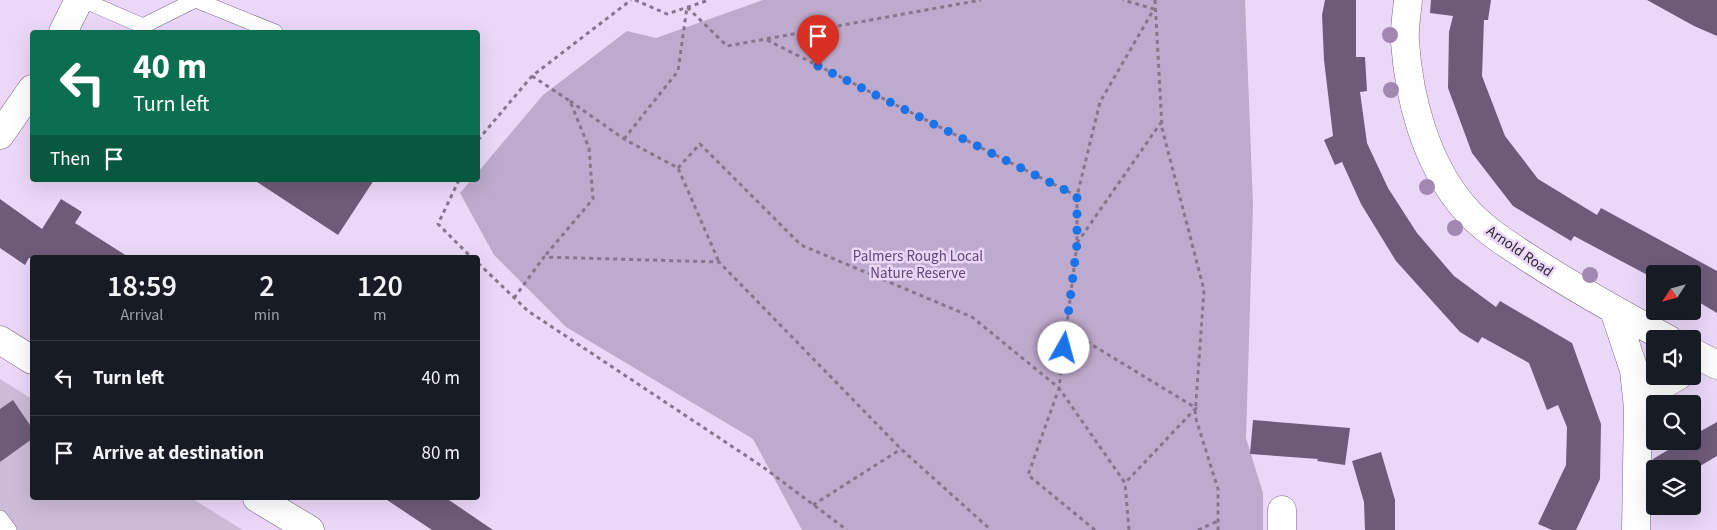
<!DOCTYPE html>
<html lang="en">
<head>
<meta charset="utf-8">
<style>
	:root { --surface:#171b24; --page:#242831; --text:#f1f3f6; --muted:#9ea1a6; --line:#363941 }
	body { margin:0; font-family:"Source Sans 3",sans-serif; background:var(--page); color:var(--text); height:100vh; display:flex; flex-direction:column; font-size:19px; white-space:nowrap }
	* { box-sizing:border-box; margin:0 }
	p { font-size:16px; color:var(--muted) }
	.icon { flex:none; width:28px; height:28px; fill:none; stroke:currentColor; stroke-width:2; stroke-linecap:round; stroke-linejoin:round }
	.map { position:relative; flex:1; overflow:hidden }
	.drawer { position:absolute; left:30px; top:255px; width:450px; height:245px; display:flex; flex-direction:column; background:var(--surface); border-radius:5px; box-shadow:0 5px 20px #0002 }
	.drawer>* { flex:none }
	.guide { position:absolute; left:30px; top:30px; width:450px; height:152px; border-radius:5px; box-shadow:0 5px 20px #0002; background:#0b6e4f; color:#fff; overflow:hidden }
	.needle { width:32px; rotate:234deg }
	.fabs { position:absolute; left:1646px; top:265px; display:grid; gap:10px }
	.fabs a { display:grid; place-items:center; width:55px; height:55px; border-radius:5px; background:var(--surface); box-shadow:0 5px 20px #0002; font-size:25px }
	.pin { position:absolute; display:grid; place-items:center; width:42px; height:42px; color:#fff; margin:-51px -21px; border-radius:50% 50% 50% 0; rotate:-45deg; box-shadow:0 0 5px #0007 }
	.pin .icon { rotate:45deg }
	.me { position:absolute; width:55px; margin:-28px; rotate:7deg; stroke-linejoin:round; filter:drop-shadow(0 0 4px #0008) }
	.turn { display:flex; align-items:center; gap:18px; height:105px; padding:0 20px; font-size:22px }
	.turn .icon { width:65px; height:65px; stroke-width:2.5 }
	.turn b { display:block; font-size:35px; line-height:42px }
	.then { display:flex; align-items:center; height:48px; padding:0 20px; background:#0003; gap:10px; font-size:19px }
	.eta { display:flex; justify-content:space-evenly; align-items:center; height:85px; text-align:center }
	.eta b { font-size:30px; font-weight:600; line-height:35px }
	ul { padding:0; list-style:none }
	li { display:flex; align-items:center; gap:15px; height:75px; padding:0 20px; border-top:1px solid var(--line) }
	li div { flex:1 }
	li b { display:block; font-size:19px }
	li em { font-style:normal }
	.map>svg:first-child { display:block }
</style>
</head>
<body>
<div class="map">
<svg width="1717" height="530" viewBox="0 0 1717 530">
	<rect width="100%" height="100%" fill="#ebd8f9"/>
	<!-- green -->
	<path fill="#ccbbd9" d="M 0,379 L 32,399 L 32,498 L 191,498 L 243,530 L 0,530 Z"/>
	<!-- forest -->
	<path fill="#beaacc" d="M 763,0 L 1245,0 L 1253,205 L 1246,438 L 1263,493 L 1263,530 L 802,530 L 753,439 L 566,327 L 494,255 L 460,193 L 471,180 L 478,180 L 478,172 L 543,95 L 627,31 L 656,38 Z"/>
	<!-- building -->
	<path fill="#6e5b7a" d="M 1325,0 L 1356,0 L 1356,57 L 1365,57 L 1367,91 L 1360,92 L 1367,143 L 1388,188 L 1417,233 L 1454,276 L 1496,307 L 1500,301 L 1572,343 L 1601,424 L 1600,479 L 1576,530 L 1552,530 L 1538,524 L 1566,465 L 1567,427 L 1558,405 L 1547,410 L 1529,363 L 1482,337 L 1478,343 L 1460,332 L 1396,261 L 1361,204 L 1342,162 L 1335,165 L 1324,140 L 1333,136 L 1324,60 L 1322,15 Z
		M 1431,0 L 1491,0 L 1488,20 L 1484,20 L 1482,76 L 1505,136 L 1538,179 L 1597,215 L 1601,208 L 1717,271 L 1717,313 L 1692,298 L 1692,274 L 1655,274 L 1655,279 L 1574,236 L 1571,241 L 1513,206 L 1472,153 L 1448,88 L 1449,32 L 1453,16 L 1430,13 Z
		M 1647,0 L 1717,0 L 1717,36 L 1694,26 Z
		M 254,180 L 374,180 L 338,235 Z
		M 0,199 L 42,229 L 61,199 L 82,212 L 75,223 L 130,258 L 29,258 L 25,265 L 0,248 Z
		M 13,400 L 32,428 L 32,439 L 0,462 L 0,409 Z
		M 1253,420 L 1350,428 L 1345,465 L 1317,461 L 1318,459 L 1250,454 Z
		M 1717,422 L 1717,456 L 1695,469 L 1653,469 L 1653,459 L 1683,441 L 1692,441 L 1692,436 Z
		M 1381,452 L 1395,500 L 1395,530 L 1365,530 L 1364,502 L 1352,461 Z
		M 384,498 L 446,498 L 493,530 L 432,530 Z"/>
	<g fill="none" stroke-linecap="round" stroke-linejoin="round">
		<defs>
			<path id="service" d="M 83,0 L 143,26
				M 196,0 L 275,32
				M 141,32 L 143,26 L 195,0
				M 0,518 L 9,530"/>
			<path id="minor" d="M 1408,0 C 1407,13 1404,28 1405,42 C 1409,98 1425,160 1462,205 C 1480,227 1505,243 1530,259 C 1575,288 1621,314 1668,339
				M 63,32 L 79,0
				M 0,135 L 32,89
				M 1614,310 L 1634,370 L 1638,408
				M 1692,352 L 1717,365
				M 1282,510 L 1282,530
				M 1636,530 L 1638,408 L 1664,384 L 1678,376"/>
			<path id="tertiary" d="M 0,340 L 32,360
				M 257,498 L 310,530"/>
		</defs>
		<!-- service casing -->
		<use href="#service" stroke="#776683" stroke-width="16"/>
		<!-- minor casing -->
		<use href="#minor" stroke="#776683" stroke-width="29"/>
		<!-- tertiary casing -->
		<use href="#tertiary" stroke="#776683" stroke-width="29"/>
		<!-- path -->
		<path stroke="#84778d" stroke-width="3" stroke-dasharray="4 4" stroke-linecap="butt" d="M 635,0 L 667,14 L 709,0
			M 1155,0 L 1162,128 L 1204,290 L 1195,416 L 1218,489 L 1218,530
			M 767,40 L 1077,196
			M 532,76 L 570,101 L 589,148 L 593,199 L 544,257
			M 570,101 L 624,139 L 678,168 L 719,262
			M 624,139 L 678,71 L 687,7 L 727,46 L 981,0
			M 478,140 L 532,76 L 631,0
			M 678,168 L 700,144 L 801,245 L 972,317 L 1059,388 L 1125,483 L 1129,530
			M 459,180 L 438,224 L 472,258
			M 1077,243 L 1162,121
			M 478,263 L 528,311 L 763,467 L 847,530
			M 514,298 L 544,257 L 719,262 L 901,449 L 991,530
			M 1066,329 L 1196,408 L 1125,483
			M 813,505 L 901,449
			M 1095,530 L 1028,475 L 1059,388 L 1077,244 L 1077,196 L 1100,102 L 1154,9 L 1123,0
			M 1198,530 L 1218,521"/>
		<!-- service -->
		<use href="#service" stroke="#fff" stroke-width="15"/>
		<!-- minor -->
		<use href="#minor" stroke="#fff" stroke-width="28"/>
		<!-- tertiary -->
		<use href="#tertiary" stroke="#fff" stroke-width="28"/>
	</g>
	<!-- trees -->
	<g fill="#a088b1">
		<circle cx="1390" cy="35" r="8"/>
		<circle cx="1391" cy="90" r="8"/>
		<circle cx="1427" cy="187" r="8"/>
		<circle cx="1455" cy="228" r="8"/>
		<circle cx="1590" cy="275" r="8"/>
	</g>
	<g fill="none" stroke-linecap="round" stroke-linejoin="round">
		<!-- route -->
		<path stroke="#1a73e8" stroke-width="9" stroke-dasharray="0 16.2" d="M 818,66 L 1077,196 L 1077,244 L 1064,348"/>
	</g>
	<g text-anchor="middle" stroke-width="5" stroke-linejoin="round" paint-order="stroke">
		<!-- street labels -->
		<g font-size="15" fill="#2c2531" stroke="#ebd8f9">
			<text transform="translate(1520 251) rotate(35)" y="5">Arnold Road</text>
		</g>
		<!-- park labels -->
		<g font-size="15" fill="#634676" stroke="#ebd8f9">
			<text x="918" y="261">Palmers Rough Local<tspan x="918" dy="17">Nature Reserve</tspan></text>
		</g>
	</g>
</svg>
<div class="fabs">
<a><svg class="needle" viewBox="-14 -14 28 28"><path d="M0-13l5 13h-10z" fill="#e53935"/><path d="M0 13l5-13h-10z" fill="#9ea1a6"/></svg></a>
<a><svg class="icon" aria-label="sound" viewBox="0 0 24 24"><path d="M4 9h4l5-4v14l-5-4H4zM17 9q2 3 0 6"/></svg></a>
<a><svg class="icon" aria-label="search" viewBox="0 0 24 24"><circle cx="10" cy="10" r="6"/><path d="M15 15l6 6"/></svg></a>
<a><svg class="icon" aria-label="layers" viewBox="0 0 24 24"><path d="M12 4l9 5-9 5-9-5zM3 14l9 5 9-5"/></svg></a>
</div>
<div class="pin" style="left:818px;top:66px;background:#d93025"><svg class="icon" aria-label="arrive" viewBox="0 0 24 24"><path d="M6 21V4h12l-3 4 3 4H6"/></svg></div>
<svg class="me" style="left:1064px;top:348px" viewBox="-20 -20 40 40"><circle r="19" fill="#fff"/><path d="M0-13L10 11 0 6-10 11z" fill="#1a73e8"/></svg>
<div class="guide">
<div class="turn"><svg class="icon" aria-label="left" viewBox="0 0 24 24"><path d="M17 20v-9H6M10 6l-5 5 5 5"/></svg><div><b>40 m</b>Turn left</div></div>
<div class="then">Then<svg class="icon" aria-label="arrive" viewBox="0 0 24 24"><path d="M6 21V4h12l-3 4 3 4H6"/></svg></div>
</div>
<section class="drawer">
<div class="eta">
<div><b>18:59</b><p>Arrival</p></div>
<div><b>2</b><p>min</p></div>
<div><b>120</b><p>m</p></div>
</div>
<ul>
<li><svg class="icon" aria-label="left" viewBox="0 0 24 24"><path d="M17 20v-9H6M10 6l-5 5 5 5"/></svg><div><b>Turn left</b></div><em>40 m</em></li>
<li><svg class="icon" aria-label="arrive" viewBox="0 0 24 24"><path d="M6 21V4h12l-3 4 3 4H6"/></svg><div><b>Arrive at destination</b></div><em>80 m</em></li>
</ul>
</section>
</div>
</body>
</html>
